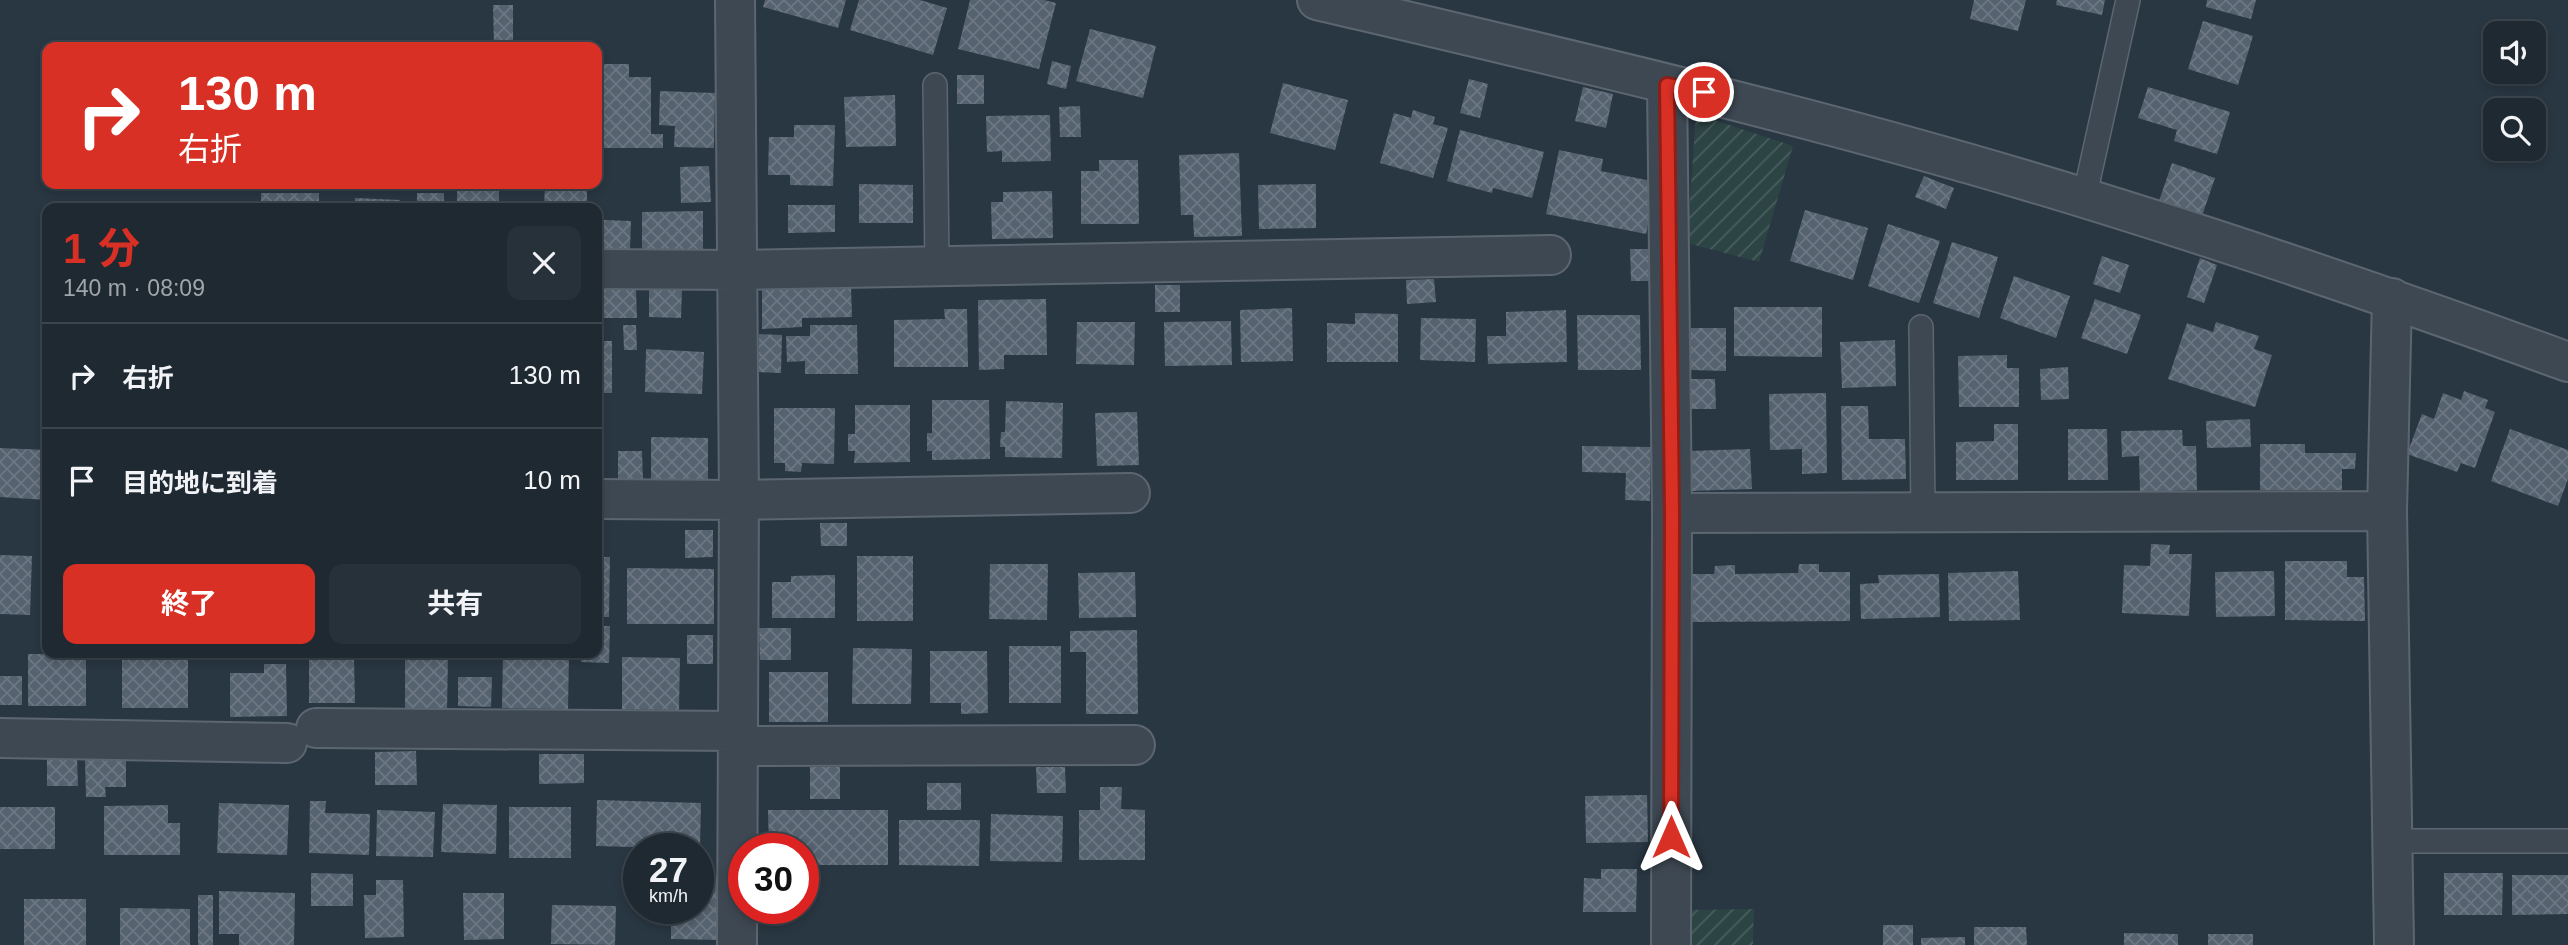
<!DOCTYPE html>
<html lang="ja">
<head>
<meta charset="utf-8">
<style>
	:root { --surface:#1f2932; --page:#27313a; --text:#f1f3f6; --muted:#a1a6ac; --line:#3c454d; --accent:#d93025 }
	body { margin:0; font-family:Arial,"Noto Sans JP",sans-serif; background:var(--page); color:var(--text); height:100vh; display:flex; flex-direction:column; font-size:26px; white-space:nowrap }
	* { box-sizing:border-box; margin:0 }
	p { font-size:23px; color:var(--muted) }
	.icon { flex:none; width:38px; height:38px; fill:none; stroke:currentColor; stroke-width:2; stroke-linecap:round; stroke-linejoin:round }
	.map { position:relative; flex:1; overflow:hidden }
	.details { position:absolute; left:42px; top:203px; width:560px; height:455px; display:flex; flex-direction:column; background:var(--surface); border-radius:14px; box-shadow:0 4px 10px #0003,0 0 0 2px var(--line) }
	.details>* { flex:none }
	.top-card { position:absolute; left:42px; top:42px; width:560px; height:147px; border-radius:14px; box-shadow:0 4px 10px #0003,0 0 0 2px var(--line); background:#d93025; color:#fff; overflow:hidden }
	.tools { position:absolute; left:2483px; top:21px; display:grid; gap:14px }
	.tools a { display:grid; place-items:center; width:63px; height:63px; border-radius:14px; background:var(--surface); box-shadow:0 4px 10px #0003,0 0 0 2px var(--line); font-size:35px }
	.speed { position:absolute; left:623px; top:833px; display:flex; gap:14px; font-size:35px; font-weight:700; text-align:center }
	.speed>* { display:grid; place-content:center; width:91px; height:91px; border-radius:50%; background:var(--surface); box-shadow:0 4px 10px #0003,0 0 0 2px var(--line); line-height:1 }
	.speed small { font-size:18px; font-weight:400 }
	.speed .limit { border:10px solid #d22; background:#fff; color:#111 }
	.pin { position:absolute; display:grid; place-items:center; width:60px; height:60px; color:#fff; margin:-30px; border:4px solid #fff; border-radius:50%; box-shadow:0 2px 7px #0007 }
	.me { position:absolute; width:77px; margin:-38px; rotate:0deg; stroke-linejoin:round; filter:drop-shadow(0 0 5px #0008) }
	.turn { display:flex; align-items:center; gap:24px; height:147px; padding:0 21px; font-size:32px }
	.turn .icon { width:91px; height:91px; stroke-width:2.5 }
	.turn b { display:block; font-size:49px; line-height:60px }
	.round { display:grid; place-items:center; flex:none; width:74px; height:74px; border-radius:14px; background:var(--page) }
	.summary { display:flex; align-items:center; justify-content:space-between; height:119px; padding:0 21px }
	h1 { font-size:42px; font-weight:700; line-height:52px; color:var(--accent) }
	.primary-button { display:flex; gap:14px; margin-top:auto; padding:14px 21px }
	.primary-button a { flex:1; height:80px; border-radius:14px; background:var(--accent); color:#fff; font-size:28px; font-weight:700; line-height:80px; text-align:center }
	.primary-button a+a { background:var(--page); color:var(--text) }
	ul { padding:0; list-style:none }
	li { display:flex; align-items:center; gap:21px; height:105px; padding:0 21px; border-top:2px solid var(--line) }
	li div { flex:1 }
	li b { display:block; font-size:26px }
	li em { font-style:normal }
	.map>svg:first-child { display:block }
</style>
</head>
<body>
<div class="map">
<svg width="2568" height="945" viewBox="0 0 2568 945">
	<defs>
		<pattern id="garden-furrows" width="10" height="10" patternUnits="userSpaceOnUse" patternTransform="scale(1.75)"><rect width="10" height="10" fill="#2c4544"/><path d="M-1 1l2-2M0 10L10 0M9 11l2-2" fill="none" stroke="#495e5e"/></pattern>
		<pattern id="building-cross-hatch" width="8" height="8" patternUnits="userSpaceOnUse" patternTransform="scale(1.75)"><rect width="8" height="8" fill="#55626f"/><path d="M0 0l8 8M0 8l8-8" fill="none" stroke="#6c7782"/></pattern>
	</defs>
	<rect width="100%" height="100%" fill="#293742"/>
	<!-- garden -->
	<path fill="url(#garden-furrows)" d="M 1696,114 L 1793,146 L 1759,262 L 1687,243 Z
		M 1754,909 L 1753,945 L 1687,945 L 1686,910 Z"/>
	<!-- building -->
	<path fill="url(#building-cross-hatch)" d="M 765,0 L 846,0 L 838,28 L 763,7 Z
		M 859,0 L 920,0 L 947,8 L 933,55 L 850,30 Z
		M 970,0 L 1044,0 L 1056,3 L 1039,69 L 958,49 Z
		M 1974,0 L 2026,0 L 2018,31 L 1970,19 Z
		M 2057,0 L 2105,0 L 2102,15 L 2056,5 Z
		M 2207,0 L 2256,0 L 2251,19 L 2206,7 Z
		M 493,5 L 513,5 L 513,47 L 494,47 Z
		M 2203,21 L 2253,36 L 2238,85 L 2188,69 Z
		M 1090,29 L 1156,46 L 1143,98 L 1076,81 Z
		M 1052,61 L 1071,66 L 1066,89 L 1047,84 Z
		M 597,64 L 629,64 L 629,77 L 651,77 L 651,134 L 663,134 L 663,148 L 597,148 Z
		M 957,75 L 984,75 L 984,104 L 957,104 Z
		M 1469,79 L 1488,84 L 1480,118 L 1460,113 Z
		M 1283,83 L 1348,100 L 1335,150 L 1270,133 Z
		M 1583,87 L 1613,94 L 1606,128 L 1575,121 Z
		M 2148,87 L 2230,112 L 2217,154 L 2174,141 L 2177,130 L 2138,118 Z
		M 660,91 L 715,93 L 714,148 L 674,147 L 675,126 L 659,125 Z
		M 895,95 L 896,146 L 846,147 L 844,97 Z
		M 1080,106 L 1081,137 L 1060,137 L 1059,107 Z
		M 1413,110 L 1435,117 L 1433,124 L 1448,128 L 1433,178 L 1380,163 L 1394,113 L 1411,118 Z
		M 1050,115 L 1051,161 L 1002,162 L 1002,151 L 987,152 L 986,116 Z
		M 794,125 L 835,125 L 833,186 L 790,185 L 790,175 L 768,175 L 769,137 L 794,137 Z
		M 1460,130 L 1544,152 L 1532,198 L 1493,188 L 1492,193 L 1447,181 Z
		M 1559,150 L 1603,159 L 1601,171 L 1657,182 L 1646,234 L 1546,214 Z
		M 1239,153 L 1242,236 L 1194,237 L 1193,215 L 1181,215 L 1179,155 Z
		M 1099,160 L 1138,160 L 1139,224 L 1081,224 L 1081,171 L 1099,171 Z
		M 2172,163 L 2215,178 L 2202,216 L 2159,201 Z
		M 709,166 L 711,202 L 681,203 L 680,167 Z
		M 1924,176 L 1954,188 L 1946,209 L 1915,197 Z
		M 457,184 L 499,184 L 499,208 L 457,208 Z
		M 545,184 L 587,184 L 587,208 L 544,208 Z
		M 859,184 L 913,185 L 913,223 L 859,223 Z
		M 1316,184 L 1316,228 L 1259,229 L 1258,185 Z
		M 1052,191 L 1053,238 L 992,239 L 991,202 L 1003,202 L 1003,192 Z
		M 261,193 L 319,193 L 319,208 L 261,208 Z
		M 417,193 L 444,193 L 444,208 L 417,208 Z
		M 355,198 L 400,200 L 400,208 L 355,208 Z
		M 788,205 L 835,205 L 835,232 L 788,233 Z
		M 1805,210 L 1868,228 L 1853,280 L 1790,261 Z
		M 703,211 L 703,250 L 642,250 L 642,212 Z
		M 604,220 L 631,221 L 630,250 L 602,249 Z
		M 1888,224 L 1940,241 L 1919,303 L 1868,286 Z
		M 1952,242 L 1998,257 L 1979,318 L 1933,303 Z
		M 1630,249 L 1650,249 L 1651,281 L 1631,281 Z
		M 2102,256 L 2129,265 L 2120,293 L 2093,284 Z
		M 2200,258 L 2217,265 L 2204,303 L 2187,297 Z
		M 2014,276 L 2070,296 L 2056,338 L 2000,318 Z
		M 1434,279 L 1436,302 L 1407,304 L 1406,280 Z
		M 1155,285 L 1180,285 L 1180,312 L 1155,312 Z
		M 762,286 L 851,286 L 852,317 L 802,318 L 802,327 L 762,329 Z
		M 649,289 L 682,289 L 681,318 L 649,317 Z
		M 597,290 L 636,290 L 637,318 L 597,318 Z
		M 1046,299 L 1047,355 L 1004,355 L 1004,369 L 979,370 L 978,300 Z
		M 2095,299 L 2141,315 L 2127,354 L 2081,338 Z
		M 1734,307 L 1822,307 L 1822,357 L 1734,356 Z
		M 1292,308 L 1293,361 L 1241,362 L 1240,310 Z
		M 944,309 L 967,309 L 968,367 L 894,367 L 894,320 L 945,319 Z
		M 1566,310 L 1567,362 L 1488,364 L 1487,336 L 1506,336 L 1506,312 Z
		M 1355,313 L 1398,314 L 1398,362 L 1327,362 L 1327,323 L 1355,324 Z
		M 1577,315 L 1640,315 L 1641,370 L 1578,370 Z
		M 1421,318 L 1476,319 L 1475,362 L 1420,360 Z
		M 1231,321 L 1232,365 L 1165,366 L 1164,322 Z
		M 1077,322 L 1135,322 L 1134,365 L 1076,364 Z
		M 2216,322 L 2259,336 L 2254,349 L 2272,355 L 2255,407 L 2168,379 L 2187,323 L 2213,332 Z
		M 623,325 L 636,325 L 637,350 L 624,350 Z
		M 810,325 L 857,325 L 858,374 L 805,374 L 805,361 L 787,362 L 786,336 L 810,336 Z
		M 1691,328 L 1726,328 L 1726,371 L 1690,370 Z
		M 759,334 L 782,335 L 781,373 L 758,372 Z
		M 1895,340 L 1896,386 L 1842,388 L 1840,342 Z
		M 597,341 L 612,341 L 612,393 L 597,393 Z
		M 646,349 L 704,352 L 702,394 L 645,392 Z
		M 2007,355 L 2007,368 L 2019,368 L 2019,407 L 1959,407 L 1958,356 Z
		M 2068,367 L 2069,399 L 2041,400 L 2040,369 Z
		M 1685,379 L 1715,379 L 1716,409 L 1686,409 Z
		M 2464,391 L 2488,400 L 2485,408 L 2495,412 L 2475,468 L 2461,463 L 2457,472 L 2407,454 L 2422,414 L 2434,419 L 2443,393 L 2461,400 Z
		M 1826,393 L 1827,473 L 1802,474 L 1802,449 L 1770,450 L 1769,394 Z
		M 932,400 L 989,400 L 990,459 L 932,460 L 932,451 L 927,451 L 927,433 L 932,433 Z
		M 1006,401 L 1063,403 L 1062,458 L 1005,457 L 1005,447 L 1000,447 L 1001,432 L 1005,432 Z
		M 855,405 L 910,405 L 910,462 L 854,463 L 855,451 L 848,451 L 848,434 L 855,434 Z
		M 1841,406 L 1868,406 L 1869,439 L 1905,439 L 1906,479 L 1842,480 Z
		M 774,408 L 835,408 L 834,464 L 802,463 L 801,472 L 785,471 L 785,463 L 774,463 Z
		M 1137,412 L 1139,465 L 1097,466 L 1095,413 Z
		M 2250,419 L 2251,447 L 2207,448 L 2206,421 Z
		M 1994,424 L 2018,424 L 2018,480 L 1956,480 L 1956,442 L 1994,441 Z
		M 2068,429 L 2107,429 L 2108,480 L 2068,480 Z
		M 2510,429 L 2568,450 L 2568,479 L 2558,506 L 2491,481 Z
		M 2182,430 L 2183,446 L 2196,446 L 2197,490 L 2140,492 L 2139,456 L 2122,457 L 2121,431 Z
		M 651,437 L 708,438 L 708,481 L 651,480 Z
		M 2260,444 L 2305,444 L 2305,453 L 2356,453 L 2355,469 L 2342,469 L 2342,490 L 2260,490 Z
		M 1582,446 L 1651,447 L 1650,501 L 1625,500 L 1626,473 L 1582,472 Z
		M 0,448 L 47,450 L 47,500 L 0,497 Z
		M 1750,449 L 1752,489 L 1690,491 L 1689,451 Z
		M 618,451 L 642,451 L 643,481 L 618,481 Z
		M 820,523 L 847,523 L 847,546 L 821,546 Z
		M 685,530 L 713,530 L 713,557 L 685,558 Z
		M 2151,544 L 2170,545 L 2169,554 L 2192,554 L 2189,616 L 2122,613 L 2124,565 L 2150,566 Z
		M 0,555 L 32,556 L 30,615 L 0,614 Z
		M 857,556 L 913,556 L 913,621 L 857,621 Z
		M 597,557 L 610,557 L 609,617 L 597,617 Z
		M 2285,561 L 2347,561 L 2347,577 L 2364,577 L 2365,621 L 2285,620 Z
		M 990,564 L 1048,564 L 1047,620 L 989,619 Z
		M 1799,564 L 1819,564 L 1819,572 L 1850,572 L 1850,621 L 1690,622 L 1689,574 L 1714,574 L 1715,566 L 1735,565 L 1735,574 L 1798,573 Z
		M 627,568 L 714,569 L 714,624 L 627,624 Z
		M 2018,571 L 2020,620 L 1949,621 L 1948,573 Z
		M 2274,571 L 2275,616 L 2216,617 L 2215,572 Z
		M 1135,572 L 1136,617 L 1079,618 L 1078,573 Z
		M 1939,574 L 1940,617 L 1861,619 L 1860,584 L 1879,583 L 1878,575 Z
		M 835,575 L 835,618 L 772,618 L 772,582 L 791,582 L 791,576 Z
		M 597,626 L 610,626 L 609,663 L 581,662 L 581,653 L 597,653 Z
		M 759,628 L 791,628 L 791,660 L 760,660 Z
		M 1137,630 L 1138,714 L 1086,714 L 1086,652 L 1070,652 L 1070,631 Z
		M 687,635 L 713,635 L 713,664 L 687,664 Z
		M 1009,646 L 1061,646 L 1061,703 L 1009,703 Z
		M 853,648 L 912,649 L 911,704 L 852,704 Z
		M 930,651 L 987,651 L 988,713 L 961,714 L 961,703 L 930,703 Z
		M 503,653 L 569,653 L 568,709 L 502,708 Z
		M 28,654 L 86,654 L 86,706 L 28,706 Z
		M 405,657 L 448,657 L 447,712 L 405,713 Z
		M 622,657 L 680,658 L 679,710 L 622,709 Z
		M 309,658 L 354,658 L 355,703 L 309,703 Z
		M 122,659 L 188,659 L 188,708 L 122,708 Z
		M 264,664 L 286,664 L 287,716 L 230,717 L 230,673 L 264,673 Z
		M 769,672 L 828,672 L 828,722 L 769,722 Z
		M 0,676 L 22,676 L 22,705 L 0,705 Z
		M 458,677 L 492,677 L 491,707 L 458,706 Z
		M 416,751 L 417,785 L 375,785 L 375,752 Z
		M 539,754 L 584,754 L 584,783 L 539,784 Z
		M 47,757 L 77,757 L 78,786 L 47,786 Z
		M 126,759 L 126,787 L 105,787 L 106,797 L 86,797 L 85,760 Z
		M 810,767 L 840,767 L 840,799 L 810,799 Z
		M 1036,767 L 1065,767 L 1066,793 L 1037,793 Z
		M 927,783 L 961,783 L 961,810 L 927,810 Z
		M 1100,787 L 1122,787 L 1121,809 L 1145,810 L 1145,860 L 1079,860 L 1079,810 L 1100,810 Z
		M 1647,795 L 1648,842 L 1586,843 L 1585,796 Z
		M 597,800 L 701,803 L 700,849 L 596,846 Z
		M 310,801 L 326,801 L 325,813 L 370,814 L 369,855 L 309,853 Z
		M 219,803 L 289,805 L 287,855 L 217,853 Z
		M 443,804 L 497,805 L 496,854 L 441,852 Z
		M 168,805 L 168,823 L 180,823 L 180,855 L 104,855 L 104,806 Z
		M 0,807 L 55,807 L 55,849 L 0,849 Z
		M 509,807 L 571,807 L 571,858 L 509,858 Z
		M 377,810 L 435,812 L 433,857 L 376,856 Z
		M 768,810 L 888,810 L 888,865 L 803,865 L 803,849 L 769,849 Z
		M 991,814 L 1063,816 L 1062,862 L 990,861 Z
		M 899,820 L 980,820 L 979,866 L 899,865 Z
		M 1601,869 L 1637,869 L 1636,912 L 1583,912 L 1584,878 L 1601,879 Z
		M 311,873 L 353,874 L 353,906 L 311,906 Z
		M 2444,873 L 2503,873 L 2502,915 L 2444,915 Z
		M 2512,875 L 2568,875 L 2568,914 L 2512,915 Z
		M 698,876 L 722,876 L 721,940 L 671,939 L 671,908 L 698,908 Z
		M 376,880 L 403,880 L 404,937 L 365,938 L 364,895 L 376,895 Z
		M 219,891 L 295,893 L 294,945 L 239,945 L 239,934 L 219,934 Z
		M 463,893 L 504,893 L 504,939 L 464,940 Z
		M 198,895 L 213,895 L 213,945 L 198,945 Z
		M 24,899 L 86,899 L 86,945 L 24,945 Z
		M 552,905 L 616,906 L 615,945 L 551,944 Z
		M 120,908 L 190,909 L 190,945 L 120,945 Z
		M 1883,925 L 1913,925 L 1913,945 L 1883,945 Z
		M 1974,927 L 2026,927 L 2027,945 L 1974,945 Z
		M 2124,933 L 2178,934 L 2178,945 L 2124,945 Z
		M 2208,934 L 2253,934 L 2253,945 L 2208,945 Z
		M 1965,937 L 1965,945 L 1921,945 L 1921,938 Z"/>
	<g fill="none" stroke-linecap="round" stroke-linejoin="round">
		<defs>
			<path id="service" d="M 935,85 L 937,267
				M 2084,199 L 2128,0
				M 1921,327 L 1923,513
				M 2392,841 L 2568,841"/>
			<path id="minor" d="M 735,0 L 739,500 L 737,945
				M 1317,0 C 1555,56 1793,111 2028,181 C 2209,235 2390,297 2568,362
				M 1667,84 L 1672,513 L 1671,945
				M 597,269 L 737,270 L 1551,255
				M 2392,298 L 2387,511 L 2394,945
				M 597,499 L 739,500 L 1130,493
				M 1672,513 L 2387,511
				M 316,728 L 738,731
				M 0,738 L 287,743
				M 738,746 L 1135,745"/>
		</defs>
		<!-- service casing -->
		<use href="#service" stroke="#5c6670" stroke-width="26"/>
		<!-- minor casing -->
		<use href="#minor" stroke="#5c6670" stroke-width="42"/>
		<!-- service -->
		<use href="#service" stroke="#3e4852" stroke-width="23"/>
		<!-- minor -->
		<use href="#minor" stroke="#3e4852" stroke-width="38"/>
	</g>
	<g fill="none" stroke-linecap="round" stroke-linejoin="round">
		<defs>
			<path id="route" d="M 1671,837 L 1672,513 L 1667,85 L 1704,92"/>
		</defs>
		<!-- route casing -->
		<use href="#route" stroke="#8d1f18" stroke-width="18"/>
		<!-- route -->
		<use href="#route" stroke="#d93025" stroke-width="12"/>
	</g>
</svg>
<div class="tools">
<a><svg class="icon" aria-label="sound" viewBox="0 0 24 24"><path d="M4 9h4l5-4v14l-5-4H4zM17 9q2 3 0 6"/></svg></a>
<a><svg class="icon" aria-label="search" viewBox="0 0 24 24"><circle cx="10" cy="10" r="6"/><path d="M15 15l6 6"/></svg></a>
</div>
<div class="speed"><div>27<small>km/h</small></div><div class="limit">30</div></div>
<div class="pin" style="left:1704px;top:92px;background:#d93025"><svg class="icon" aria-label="arrive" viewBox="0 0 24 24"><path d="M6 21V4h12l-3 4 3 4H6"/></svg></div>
<svg class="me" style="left:1671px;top:837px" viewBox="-20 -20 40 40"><path d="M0-17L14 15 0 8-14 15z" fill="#d93025" stroke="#fff" stroke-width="4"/></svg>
<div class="top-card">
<div class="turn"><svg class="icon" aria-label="right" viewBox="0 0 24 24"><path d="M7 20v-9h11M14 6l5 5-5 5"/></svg><div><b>130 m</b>右折</div></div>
</div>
<section class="details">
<div class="summary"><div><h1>1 分</h1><p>140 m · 08:09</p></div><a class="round"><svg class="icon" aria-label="close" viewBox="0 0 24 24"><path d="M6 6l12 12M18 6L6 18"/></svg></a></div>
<ul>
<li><svg class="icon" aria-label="right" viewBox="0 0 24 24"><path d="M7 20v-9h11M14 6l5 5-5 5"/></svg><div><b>右折</b></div><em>130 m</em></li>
<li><svg class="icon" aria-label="arrive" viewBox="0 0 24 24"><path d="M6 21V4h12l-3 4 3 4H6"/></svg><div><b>目的地に到着</b></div><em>10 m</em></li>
</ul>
<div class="primary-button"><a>終了</a><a>共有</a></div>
</section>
</div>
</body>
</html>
